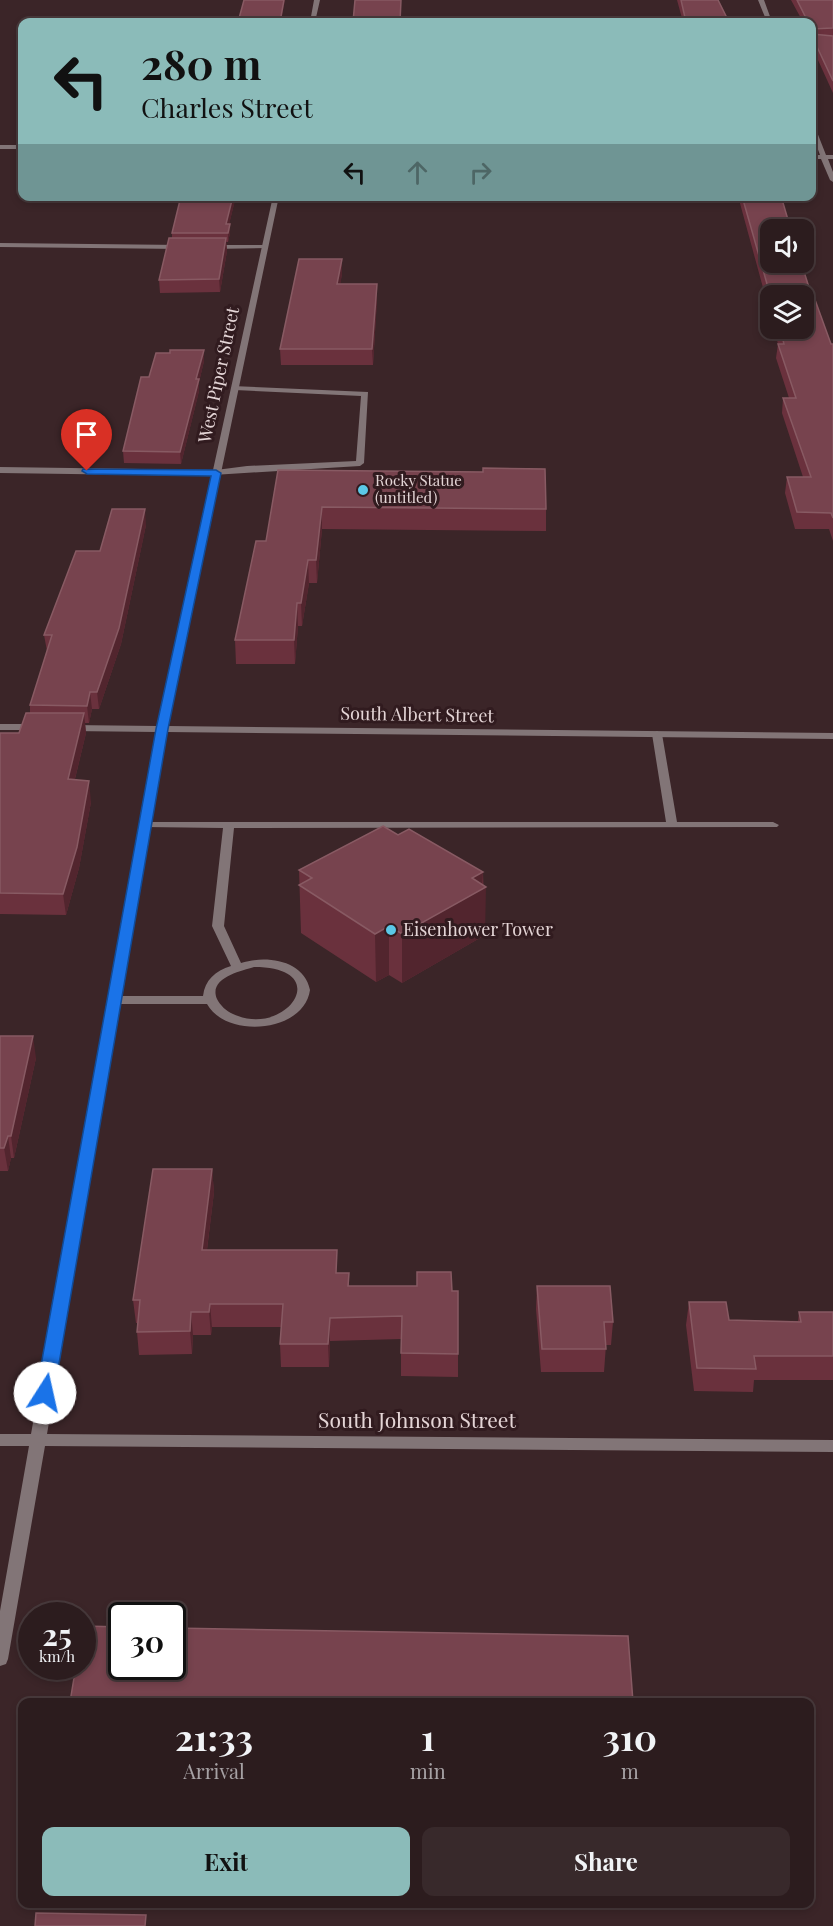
<!DOCTYPE html>
<html lang="en">
<head>
<meta charset="utf-8">
<style>
	:root { --surface:#2c1c1e; --page:#38292b; --text:#f1f3f6; --muted:#a6a1a4; --line:#483a3c; --accent:#8bbbb9 }
	body { margin:0; font-family:"Playfair Display",serif; background:var(--page); color:var(--text); height:100vh; display:flex; flex-direction:column; font-size:22px; white-space:nowrap }
	* { box-sizing:border-box; margin:0 }
	p { font-size:20px; color:var(--muted) }
	.icon { flex:none; width:33px; height:33px; fill:none; stroke:currentColor; stroke-width:2; stroke-linecap:round; stroke-linejoin:round }
	.map { position:relative; flex:1; overflow:hidden }
	.sheet { position:absolute; left:18px; top:1698px; width:796px; height:210px; display:flex; flex-direction:column; background:var(--surface); border-radius:12px; box-shadow:0 3px 9px #0003,0 0 0 2px var(--line) }
	.sheet>* { flex:none }
	.banner { position:absolute; left:18px; top:18px; width:798px; height:183px; border-radius:12px; box-shadow:0 3px 9px #0003,0 0 0 2px var(--line); background:#8bbbb9; color:#111; overflow:hidden }
	.tools { position:absolute; left:760px; top:219px; display:grid; gap:12px }
	.tools a { display:grid; place-items:center; width:54px; height:54px; border-radius:12px; background:var(--surface); box-shadow:0 3px 9px #0003,0 0 0 2px var(--line); font-size:30px }
	.speed { position:absolute; left:18px; top:1602px; display:flex; gap:12px; font-size:30px; font-weight:700; text-align:center }
	.speed>* { display:grid; place-content:center; width:78px; height:78px; border-radius:50%; background:var(--surface); box-shadow:0 3px 9px #0003,0 0 0 2px var(--line); line-height:1 }
	.speed small { font-size:15px; font-weight:400 }
	.speed .limit { border:3px solid #111; border-radius:9px; background:#fff; color:#111 }
	.pin { position:absolute; display:grid; place-items:center; width:51px; height:51px; color:#fff; margin:-62px -26px; border-radius:50% 50% 50% 0; rotate:-45deg; box-shadow:0 0 6px #0007 }
	.pin .icon { rotate:45deg }
	.me { position:absolute; width:66px; margin:-33px; rotate:10deg; stroke-linejoin:round; filter:drop-shadow(0 0 4px #0008) }
	.turn { display:flex; align-items:center; gap:21px; height:126px; padding:0 24px; font-size:27px }
	.turn .icon { width:78px; height:78px; stroke-width:2.5 }
	.turn b { display:block; font-size:42px; line-height:51px }
	.lanes { display:flex; align-items:center; height:57px; padding:0 24px; background:#0003; justify-content:center; gap:30px; direction:ltr }
	.lanes .off { opacity:.35 }
	.eta { display:flex; justify-content:space-evenly; align-items:center; height:102px; text-align:center }
	.eta b { font-size:36px; font-weight:700; line-height:42px }
	.primary-button { display:flex; gap:12px; margin-top:auto; padding:12px 24px }
	.primary-button a { flex:1; height:69px; border-radius:12px; background:var(--accent); color:#111; font-size:24px; font-weight:700; line-height:69px; text-align:center }
	.primary-button a+a { background:var(--page); color:var(--text) }
	.map>svg:first-child { display:block }
</style>
</head>
<body>
<div class="map">
<svg width="833" height="1926" viewBox="0 0 833 1926">
	<rect width="100%" height="100%" fill="#3b2528"/>
	<g fill="none" stroke-linecap="round" stroke-linejoin="round">
		<!-- lane -->
		<path fill="#827577" fill-rule="evenodd" d="M 0,243 L 182,245 L 185,247 L 182,249 L 0,247 Z
			M 265,245 L 268,247 L 267,248 L 211,249 L 208,247 L 211,245 Z
			M 232,386 L 368,392 L 364,463 L 360,466 L 213,475 L 212,473 L 216,470 L 247,466 L 356,461 L 361,396 L 235,390 L 232,390 Z
			M 657,731 L 662,734 L 677,822 L 773,822 L 779,825 L 777,827 L 234,828 L 224,926 L 241,963 C 266,955 304,960 310,990 C 304,1033 226,1039 207,1004 L 114,1004 L 108,1000 L 114,996 L 203,996 C 205,980 215,971 231,966 L 212,926 L 223,828 L 145,827 L 139,824 L 141,822 L 666,822 L 652,734 ZM 254,967 C 336,967 286,1039 233,1014 C 226,1011 220,1005 217,999 C 208,978 241,971 254,967 Z"/>
		<!-- street -->
		<path fill="#827577" fill-rule="evenodd" d="M 314,0 L 320,0 L 315,22 L 310,22 Z
			M 758,0 L 764,0 L 772,22 L 767,22 Z
			M 812,125 L 815,127 L 826,155 L 833,155 L 833,159 L 828,159 L 833,172 L 833,182 L 830,180 L 821,159 L 812,159 L 812,155 L 820,155 L 812,133 Z
			M 0,145 L 22,145 L 22,149 L 0,149 Z
			M 273,196 L 279,196 L 168,726 L 833,733 L 833,739 L 167,732 L 47,1434 L 833,1440 L 833,1452 L 45,1446 L 8,1659 L 6,1664 L 0,1666 L 0,1611 L 29,1446 L 0,1446 L 0,1434 L 31,1434 L 156,732 L 70,731 L 65,728 L 70,725 L 158,726 L 212,476 L 0,473 L 0,467 L 213,470 Z
			M 0,724 L 38,724 L 43,727 L 38,730 L 0,730 Z"/>
	</g>
	<!-- wall -->
	<path fill="#6a313d" d="M 677,0 L 718,0 L 729,22 L 683,22 Z
		M 791,0 L 833,0 L 833,93 L 812,47 L 812,22 L 803,22 Z
		M 236,196 L 229,224 L 230,233 L 228,242 L 226,242 L 227,251 L 220,292 L 160,293 L 159,280 L 172,238 L 172,233 Z
		M 311,196 L 397,196 L 397,203 L 311,203 Z
		M 738,196 L 783,196 L 783,198 L 781,198 L 812,297 L 831,344 L 833,344 L 833,541 L 829,529 L 795,529 L 785,493 L 787,477 L 803,477 L 782,413 L 783,398 L 789,398 L 776,358 L 778,344 L 774,328 L 804,328 L 771,296 L 771,317 Z
		M 342,259 L 342,274 L 340,284 L 377,299 L 373,365 L 281,365 L 280,349 Z
		M 204,350 L 204,361 L 199,382 L 199,391 L 181,464 L 124,463 L 123,451 L 149,377 L 170,353 Z
		M 278,470 L 546,509 L 546,531 L 322,529 L 317,583 L 309,583 L 302,626 L 298,626 L 295,664 L 236,664 L 235,640 L 266,541 Z
		M 146,525 L 121,644 L 99,709 L 92,709 L 89,723 L 85,723 L 86,733 L 75,779 L 91,802 L 79,868 L 66,915 L 0,914 L 0,733 L 19,733 L 30,713 L 30,705 L 47,651 L 44,635 L 100,551 Z
		M 398,835 L 483,872 L 485,935 L 402,983 L 389,975 L 376,982 L 301,933 L 299,870 Z
		M 0,1036 L 36,1058 L 14,1158 L 11,1158 L 8,1171 L 0,1171 Z
		M 212,1169 L 214,1192 L 207,1250 L 338,1273 L 349,1273 L 349,1286 L 452,1291 L 458,1354 L 458,1377 L 401,1376 L 401,1339 L 330,1341 L 329,1367 L 281,1367 L 280,1344 L 281,1327 L 212,1327 L 211,1335 L 193,1335 L 192,1354 L 139,1355 L 137,1332 L 138,1323 L 136,1323 L 133,1300 Z
		M 537,1286 L 613,1322 L 611,1345 L 606,1345 L 604,1372 L 541,1372 L 536,1309 Z
		M 689,1302 L 729,1320 L 798,1321 L 799,1312 L 833,1312 L 833,1380 L 754,1380 L 753,1392 L 694,1391 L 686,1325 Z"/>
	<!-- shaded-wall -->
	<path fill="#52252e" d="M 284,0 L 285,0 L 281,22 L 280,22 Z
		M 233,196 L 236,196 L 227,233 L 226,224 Z
		M 230,224 L 230,233 L 228,242 L 228,233 Z
		M 226,238 L 227,251 L 220,292 L 219,279 Z
		M 342,259 L 342,274 L 338,299 L 337,284 Z
		M 377,284 L 377,299 L 373,365 L 372,349 Z
		M 204,350 L 204,361 L 199,382 L 199,391 L 181,464 L 180,452 L 196,379 Z
		M 322,507 L 322,529 L 317,583 L 316,560 Z
		M 145,509 L 146,525 L 121,644 L 99,709 L 97,692 Z
		M 308,560 L 309,583 L 302,626 L 301,603 Z
		M 297,603 L 298,626 L 295,664 L 294,640 Z
		M 90,692 L 92,709 L 89,723 L 87,706 Z
		M 84,713 L 86,733 L 70,799 L 68,779 Z
		M 89,781 L 91,802 L 79,868 L 66,915 L 63,894 Z
		M 483,872 L 482,889 L 486,887 L 485,935 L 402,983 L 402,934 L 472,878 Z
		M 389,926 L 389,975 L 376,982 L 375,934 Z
		M 33,1036 L 36,1058 L 14,1158 L 11,1136 Z
		M 8,1136 L 11,1158 L 8,1171 L 4,1148 Z
		M 212,1169 L 214,1192 L 204,1273 L 202,1250 Z
		M 210,1304 L 212,1327 L 211,1335 L 209,1312 Z
		M 191,1312 L 193,1335 L 192,1354 L 190,1331 Z
		M 330,1318 L 330,1341 L 329,1367 L 328,1344 Z"/>
	<!-- building -->
	<path fill="#77434e" stroke="#885a63" stroke-width="1.5" d="M 244,0 L 284,0 L 280,22 L 238,22 Z
		M 355,0 L 401,0 L 400,22 L 353,22 Z
		M 681,0 L 718,0 L 729,22 L 686,22 Z
		M 797,0 L 833,0 L 833,28 L 812,29 L 812,22 L 808,22 Z
		M 812,34 L 833,36 L 833,81 L 812,36 Z
		M 181,196 L 233,196 L 226,224 L 230,224 L 228,233 L 172,233 Z
		M 742,196 L 781,196 L 791,230 L 771,230 L 771,262 L 801,262 L 812,297 L 814,297 L 831,344 L 833,344 L 833,518 L 831,513 L 797,512 L 787,477 L 811,477 L 783,398 L 796,398 L 778,344 L 784,344 L 780,328 L 804,328 L 804,296 L 771,296 L 771,298 Z
		M 169,238 L 226,238 L 219,279 L 159,280 Z
		M 299,259 L 342,259 L 337,284 L 377,284 L 372,349 L 280,349 Z
		M 170,350 L 204,350 L 196,379 L 199,379 L 180,452 L 123,451 L 141,377 L 149,377 L 156,353 L 170,353 Z
		M 483,468 L 545,469 L 546,509 L 322,507 L 316,560 L 308,560 L 301,603 L 297,603 L 294,640 L 235,640 L 256,541 L 266,541 L 278,470 L 483,472 Z
		M 112,509 L 145,509 L 119,628 L 97,692 L 90,692 L 87,706 L 30,705 L 52,635 L 44,635 L 76,551 L 100,551 Z
		M 26,713 L 84,713 L 68,779 L 89,781 L 77,847 L 63,894 L 0,893 L 0,733 L 19,733 Z
		M 383,826 L 398,835 L 409,829 L 483,872 L 472,878 L 486,887 L 402,934 L 389,926 L 375,934 L 299,885 L 312,878 L 299,870 Z
		M 0,1036 L 33,1036 L 11,1136 L 8,1136 L 4,1148 L 0,1148 Z
		M 153,1169 L 212,1169 L 202,1250 L 337,1250 L 336,1273 L 349,1273 L 348,1286 L 417,1286 L 417,1272 L 451,1272 L 452,1291 L 458,1291 L 458,1354 L 401,1353 L 402,1316 L 330,1318 L 328,1344 L 280,1344 L 283,1304 L 210,1304 L 209,1312 L 191,1312 L 190,1331 L 137,1332 L 140,1300 L 133,1300 Z
		M 537,1286 L 610,1286 L 613,1322 L 604,1322 L 606,1349 L 542,1349 Z
		M 689,1302 L 726,1302 L 729,1320 L 801,1322 L 799,1312 L 833,1312 L 833,1356 L 754,1356 L 756,1369 L 697,1368 Z
		M 83,1626 L 122,1627 L 122,1666 L 172,1666 L 172,1628 L 628,1636 L 633,1702 L 70,1702 L 76,1666 L 82,1666 Z
		M 36,1913 L 146,1915 L 145,1926 L 35,1926 Z"/>
	<!-- route -->
	<path fill="#1a73e8" stroke="#114b97" stroke-width="1.5" d="M 83,469 L 216,470 L 221,473 L 168,729 L 54,1393 L 51,1398 L 39,1398 L 36,1393 L 156,729 L 211,476 L 87,474 L 82,471 Z"/>
	<!-- markers -->
	<g fill="#5bc8e7" stroke="#311b1f" stroke-width="2">
		<circle cx="363" cy="490" r="6"/>
		<circle cx="391" cy="930" r="6"/>
	</g>
	<g text-anchor="middle" stroke-width="6" stroke-linejoin="round" paint-order="stroke">
		<!-- far-poi labels -->
		<g font-size="15" fill="#e4d5d6" stroke="#311b1f" text-anchor="start">
			<text x="375" y="486">Rocky Statue<tspan x="375" dy="17">(untitled)</tspan></text>
		</g>
		<!-- street labels -->
		<g font-size="18" fill="#e4d5d6" stroke="#311b1f">
			<text transform="translate(219 375) rotate(-78)" y="6">West Piper Street</text>
			<text transform="translate(417 715) rotate(1)" y="6">South Albert Street</text>
		</g>
		<!-- poi labels -->
		<g font-size="18" fill="#e4d5d6" stroke="#311b1f" text-anchor="start">
			<text x="403" y="936">Eisenhower Tower</text>
		</g>
		<!-- near-street labels -->
		<g font-size="21" fill="#e4d5d6" stroke="#311b1f">
			<text x="417" y="1428">South Johnson Street</text>
		</g>
	</g>
</svg>
<div class="tools">
<a><svg class="icon" aria-label="sound" viewBox="0 0 24 24"><path d="M4 9h4l5-4v14l-5-4H4zM17 9q2 3 0 6"/></svg></a>
<a><svg class="icon" aria-label="layers" viewBox="0 0 24 24"><path d="M12 4l9 5-9 5-9-5zM3 14l9 5 9-5"/></svg></a>
</div>
<div class="speed"><div>25<small>km/h</small></div><div class="limit">30</div></div>
<div class="pin" style="left:87px;top:471px;background:#d93025"><svg class="icon" aria-label="arrive" viewBox="0 0 24 24"><path d="M6 21V4h12l-3 4 3 4H6"/></svg></div>
<svg class="me" style="left:45px;top:1393px" viewBox="-20 -20 40 40"><circle r="19" fill="#fff"/><path d="M0-13L10 11 0 6-10 11z" fill="#1a73e8"/></svg>
<div class="banner">
<div class="turn"><svg class="icon" aria-label="left" viewBox="0 0 24 24"><path d="M17 20v-9H6M10 6l-5 5 5 5"/></svg><div><b>280 m</b>Charles Street</div></div>
<div class="lanes"><svg class="icon" aria-label="left" viewBox="0 0 24 24"><path d="M17 20v-9H6M10 6l-5 5 5 5"/></svg><svg class="icon off" aria-label="ahead" viewBox="0 0 24 24"><path d="M12 20V5M6 11l6-6 6 6"/></svg><svg class="icon off" aria-label="right" viewBox="0 0 24 24"><path d="M7 20v-9h11M14 6l5 5-5 5"/></svg></div>
</div>
<section class="sheet">
<div class="eta">
<div><b>21:33</b><p>Arrival</p></div>
<div><b>1</b><p>min</p></div>
<div><b>310</b><p>m</p></div>
</div>
<div class="primary-button"><a>Exit</a><a>Share</a></div>
</section>
</div>
</body>
</html>
